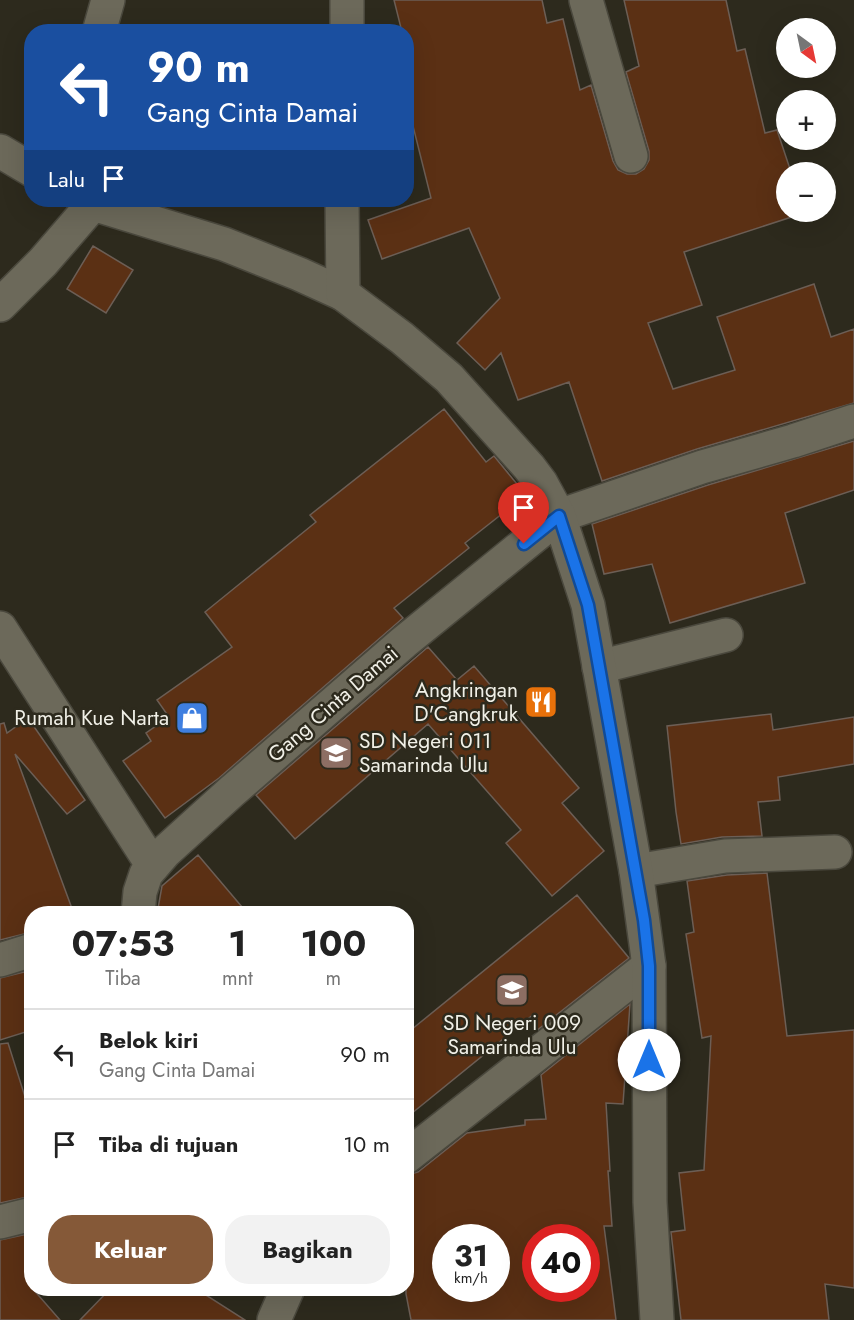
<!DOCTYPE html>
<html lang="id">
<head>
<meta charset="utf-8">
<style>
	:root { --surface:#fff; --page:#f2f2f2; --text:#222; --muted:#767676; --line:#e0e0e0; --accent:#855938 }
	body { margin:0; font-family:Jost,sans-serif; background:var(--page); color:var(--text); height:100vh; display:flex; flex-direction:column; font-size:22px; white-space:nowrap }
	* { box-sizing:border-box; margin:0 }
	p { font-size:20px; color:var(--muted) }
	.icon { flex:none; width:33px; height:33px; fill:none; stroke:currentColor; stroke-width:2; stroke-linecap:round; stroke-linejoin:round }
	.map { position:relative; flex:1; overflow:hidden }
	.details { position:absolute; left:24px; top:906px; width:390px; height:390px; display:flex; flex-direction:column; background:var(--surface); border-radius:24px; box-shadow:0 6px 24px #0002 }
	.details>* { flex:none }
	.hud { position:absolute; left:24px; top:24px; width:390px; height:183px; border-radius:24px; box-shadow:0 6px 24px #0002; background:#1a4fa0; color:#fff; overflow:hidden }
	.needle { width:39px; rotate:147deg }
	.controls { position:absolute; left:776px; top:18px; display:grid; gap:12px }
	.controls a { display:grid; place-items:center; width:60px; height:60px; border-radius:50%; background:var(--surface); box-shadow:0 6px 24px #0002; font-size:30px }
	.speed { position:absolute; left:432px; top:1224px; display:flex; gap:12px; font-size:30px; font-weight:700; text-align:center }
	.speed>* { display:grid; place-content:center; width:78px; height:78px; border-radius:50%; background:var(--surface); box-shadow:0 6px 24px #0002; line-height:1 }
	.speed small { font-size:15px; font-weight:400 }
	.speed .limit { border:9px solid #d22; background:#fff; color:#111 }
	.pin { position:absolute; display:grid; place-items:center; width:51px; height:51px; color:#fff; margin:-62px -26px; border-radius:50% 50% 50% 0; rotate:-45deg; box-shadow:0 0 6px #0007 }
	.pin .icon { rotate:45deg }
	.me { position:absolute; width:66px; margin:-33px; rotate:0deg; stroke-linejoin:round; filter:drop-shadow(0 0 4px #0008) }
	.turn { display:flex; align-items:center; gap:21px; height:126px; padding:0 24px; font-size:27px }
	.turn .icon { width:78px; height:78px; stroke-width:2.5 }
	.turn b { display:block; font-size:42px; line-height:51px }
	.then { display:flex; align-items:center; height:57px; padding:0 24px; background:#0003; gap:12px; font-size:22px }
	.eta { display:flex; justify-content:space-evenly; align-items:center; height:102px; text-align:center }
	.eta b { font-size:36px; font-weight:700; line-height:42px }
	.action { display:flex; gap:12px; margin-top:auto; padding:12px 24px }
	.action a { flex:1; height:69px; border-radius:24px; background:var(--accent); color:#fff; font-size:24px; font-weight:700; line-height:69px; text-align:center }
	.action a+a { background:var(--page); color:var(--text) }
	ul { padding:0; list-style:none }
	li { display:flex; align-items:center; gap:18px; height:90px; padding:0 24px; border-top:2px solid var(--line) }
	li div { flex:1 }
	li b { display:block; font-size:22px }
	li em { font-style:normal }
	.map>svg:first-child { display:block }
</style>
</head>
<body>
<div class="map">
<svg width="854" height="1320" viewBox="0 0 854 1320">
	<rect width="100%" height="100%" fill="#2d2a1d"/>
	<!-- building -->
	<path fill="#5b3014" stroke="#6c5e55" stroke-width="1.5" fill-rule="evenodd" d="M 394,0 L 542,0 L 547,23 L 563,19 L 580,90 L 591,85 L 613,161 L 618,170 L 627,174 L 636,174 L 644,169 L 649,160 L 649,151 L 626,72 L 639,66 L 624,0 L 726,0 L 737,51 L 745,49 L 765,133 L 777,130 L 791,172 L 786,172 L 786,212 L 804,213 L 684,252 L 702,305 L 648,323 L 673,389 L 735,370 L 717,317 L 814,284 L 831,337 L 854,329 L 854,403 L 697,449 L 602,481 L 569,382 L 518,400 L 501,353 L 485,370 L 457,343 L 500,298 L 469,228 L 382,259 L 368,220 L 431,198 L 406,98 L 406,32 L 402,32 Z
		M 93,246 L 133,270 L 106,313 L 67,289 Z
		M 444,409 L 486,462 L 494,456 L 526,495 L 465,543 L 469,548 L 394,608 L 403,618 L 219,778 L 165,818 L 123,761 L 151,741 L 146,733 L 169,717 L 157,700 L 232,647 L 205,612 L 316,522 L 310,515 Z
		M 854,441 L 854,490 L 785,513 L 805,583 L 670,623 L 652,564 L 604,574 L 592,524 L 708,485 Z
		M 428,647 L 457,680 L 474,666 L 579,788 L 562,803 L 604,851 L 552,896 L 506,843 L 521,830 L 428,724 L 295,839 L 256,795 Z
		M 771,714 L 773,730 L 854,717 L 854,764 L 778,777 L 780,800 L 758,802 L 762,836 L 722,837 L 681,844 L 676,812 L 667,726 Z
		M 28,718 L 85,800 L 67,814 L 15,754 L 74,914 L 32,914 L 32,932 L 0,940 L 0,724 L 4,723 L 7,733 Z
		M 198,855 L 248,914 L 157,914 L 162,886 Z
		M 767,873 L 787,1036 L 854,1030 L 854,1288 L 825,1284 L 829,1320 L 681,1320 L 671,1232 L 685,1230 L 679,1173 L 704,1170 L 711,1036 L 702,1038 L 686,934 L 694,932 L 687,881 L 727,875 Z
		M 577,895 L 629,958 L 536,1031 L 534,1014 L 406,1118 L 406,1034 Z
		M 32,970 L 32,1030 L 0,1040 L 0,978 Z
		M 630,1004 L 623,1104 L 606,1103 L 610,1171 L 608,1171 L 612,1226 L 604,1226 L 616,1320 L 411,1320 L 406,1294 L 406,1175 L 418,1172 L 467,1133 L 525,1125 L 525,1120 L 546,1119 L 541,1075 ZM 446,1238 L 496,1238 L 496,1288 L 446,1288 ZM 536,1238 L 586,1238 L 586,1288 L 536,1288 Z
		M 8,1043 L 32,1119 L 32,1196 L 0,1203 L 0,1044 Z
		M 32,1233 L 32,1288 L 60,1320 L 0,1320 L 0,1240 Z
		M 111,1288 L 195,1288 L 245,1320 L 80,1320 Z"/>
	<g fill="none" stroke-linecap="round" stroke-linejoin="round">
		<defs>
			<path id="street" d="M 586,0 L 631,156
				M 99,32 L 108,0
				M 0,151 L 32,170
				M 85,200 L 93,204 L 224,244 L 299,274 L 343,294
				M 0,305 L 43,262 L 93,204
				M 0,628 L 153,866
				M 599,667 L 726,635
				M 636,871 L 725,856 L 835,852
				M 138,914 L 140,892 L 146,874 L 165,852 L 231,792 L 404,642 L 559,516 L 702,467 L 793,441 L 854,421
				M 0,960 L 32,950
				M 406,1157 L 649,966
				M 0,1222 L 32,1214
				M 274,1320 L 288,1288"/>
			<path id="secondary" d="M 347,0 L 347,32
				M 342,200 L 343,294 L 402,338 L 449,378 L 529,467 L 541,483 L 559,516 L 588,605 L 636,871 L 649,966 L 650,1202 L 657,1320"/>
		</defs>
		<!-- street casing -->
		<use href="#street" stroke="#4a483d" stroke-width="36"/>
		<!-- secondary casing -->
		<use href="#secondary" stroke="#4a483d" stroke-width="36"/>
		<!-- street -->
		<use href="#street" stroke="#6c695a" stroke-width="33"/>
		<!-- secondary -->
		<use href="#secondary" stroke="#6c695a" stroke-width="33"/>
	</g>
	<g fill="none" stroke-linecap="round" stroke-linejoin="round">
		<defs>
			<path id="route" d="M 524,544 L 559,516 L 588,605 L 644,920 L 649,966 L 649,1060"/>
		</defs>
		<!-- route casing -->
		<use href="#route" stroke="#114b97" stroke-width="15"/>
		<!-- route -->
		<use href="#route" stroke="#1a73e8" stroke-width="10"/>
	</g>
	<!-- icons -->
	<defs>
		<symbol id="restaurant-square" viewBox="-11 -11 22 22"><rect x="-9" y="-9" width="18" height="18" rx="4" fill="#e8710a" stroke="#2d2a1d"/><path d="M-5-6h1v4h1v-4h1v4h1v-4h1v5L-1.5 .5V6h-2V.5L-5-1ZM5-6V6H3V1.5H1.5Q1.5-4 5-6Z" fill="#fff"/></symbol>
		<symbol id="shop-square" viewBox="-11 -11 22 22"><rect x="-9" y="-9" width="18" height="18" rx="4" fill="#3f7fe0" stroke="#2d2a1d"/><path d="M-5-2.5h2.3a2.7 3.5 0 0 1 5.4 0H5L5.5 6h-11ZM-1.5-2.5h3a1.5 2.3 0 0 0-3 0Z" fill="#fff"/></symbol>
		<symbol id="school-square" viewBox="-11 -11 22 22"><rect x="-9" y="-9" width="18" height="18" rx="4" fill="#8d6e63" stroke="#2d2a1d"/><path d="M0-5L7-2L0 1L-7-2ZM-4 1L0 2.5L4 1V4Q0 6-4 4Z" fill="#fff"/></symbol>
	</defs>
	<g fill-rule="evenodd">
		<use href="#restaurant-square" x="522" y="683" width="38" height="38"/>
		<use href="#shop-square" x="173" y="699" width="38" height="38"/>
		<use href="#school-square" x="317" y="734" width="38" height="38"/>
		<use href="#school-square" x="493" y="971" width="38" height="38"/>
	</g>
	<g text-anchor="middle" stroke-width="5" stroke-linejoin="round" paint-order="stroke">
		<!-- poi labels -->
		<g font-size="21" fill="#f1f0e7" stroke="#2d2a1d" text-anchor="end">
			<text x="518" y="697">Angkringan<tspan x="518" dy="24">D'Cangkruk</tspan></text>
			<text x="169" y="725">Rumah Kue Narta</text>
			<text x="359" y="748" text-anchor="start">SD Negeri 011<tspan x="359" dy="24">Samarinda Ulu</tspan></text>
			<text x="512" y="1030" text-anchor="middle">SD Negeri 009<tspan x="512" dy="24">Samarinda Ulu</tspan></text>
		</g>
		<!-- street labels -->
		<g font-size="21" fill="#f1f0e7" stroke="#2d2a1d">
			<text transform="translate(333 704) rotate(-41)" y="7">Gang Cinta Damai</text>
		</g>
	</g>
</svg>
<div class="controls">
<a><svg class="needle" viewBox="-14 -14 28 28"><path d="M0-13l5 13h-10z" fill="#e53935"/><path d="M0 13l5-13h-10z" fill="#767676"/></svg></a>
<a>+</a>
<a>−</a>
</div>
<div class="speed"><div>31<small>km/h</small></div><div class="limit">40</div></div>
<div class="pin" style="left:524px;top:544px;background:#d93025"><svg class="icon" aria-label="arrive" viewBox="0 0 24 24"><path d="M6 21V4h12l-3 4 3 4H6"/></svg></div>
<svg class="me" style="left:649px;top:1060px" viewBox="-20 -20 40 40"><circle r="19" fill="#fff"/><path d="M0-13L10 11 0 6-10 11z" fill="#1a73e8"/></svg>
<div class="hud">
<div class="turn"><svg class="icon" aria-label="left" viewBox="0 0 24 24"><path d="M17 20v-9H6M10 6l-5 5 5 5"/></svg><div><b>90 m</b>Gang Cinta Damai</div></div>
<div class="then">Lalu<svg class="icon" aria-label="arrive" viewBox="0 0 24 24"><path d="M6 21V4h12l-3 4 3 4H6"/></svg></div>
</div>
<section class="details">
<div class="eta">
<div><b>07:53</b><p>Tiba</p></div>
<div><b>1</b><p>mnt</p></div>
<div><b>100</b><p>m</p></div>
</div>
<ul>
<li><svg class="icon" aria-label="left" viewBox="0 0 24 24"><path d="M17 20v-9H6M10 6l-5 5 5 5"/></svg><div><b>Belok kiri</b><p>Gang Cinta Damai</p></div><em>90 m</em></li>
<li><svg class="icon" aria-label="arrive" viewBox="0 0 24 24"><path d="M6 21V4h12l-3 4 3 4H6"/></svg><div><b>Tiba di tujuan</b></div><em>10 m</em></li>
</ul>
<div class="action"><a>Keluar</a><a>Bagikan</a></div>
</section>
</div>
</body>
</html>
